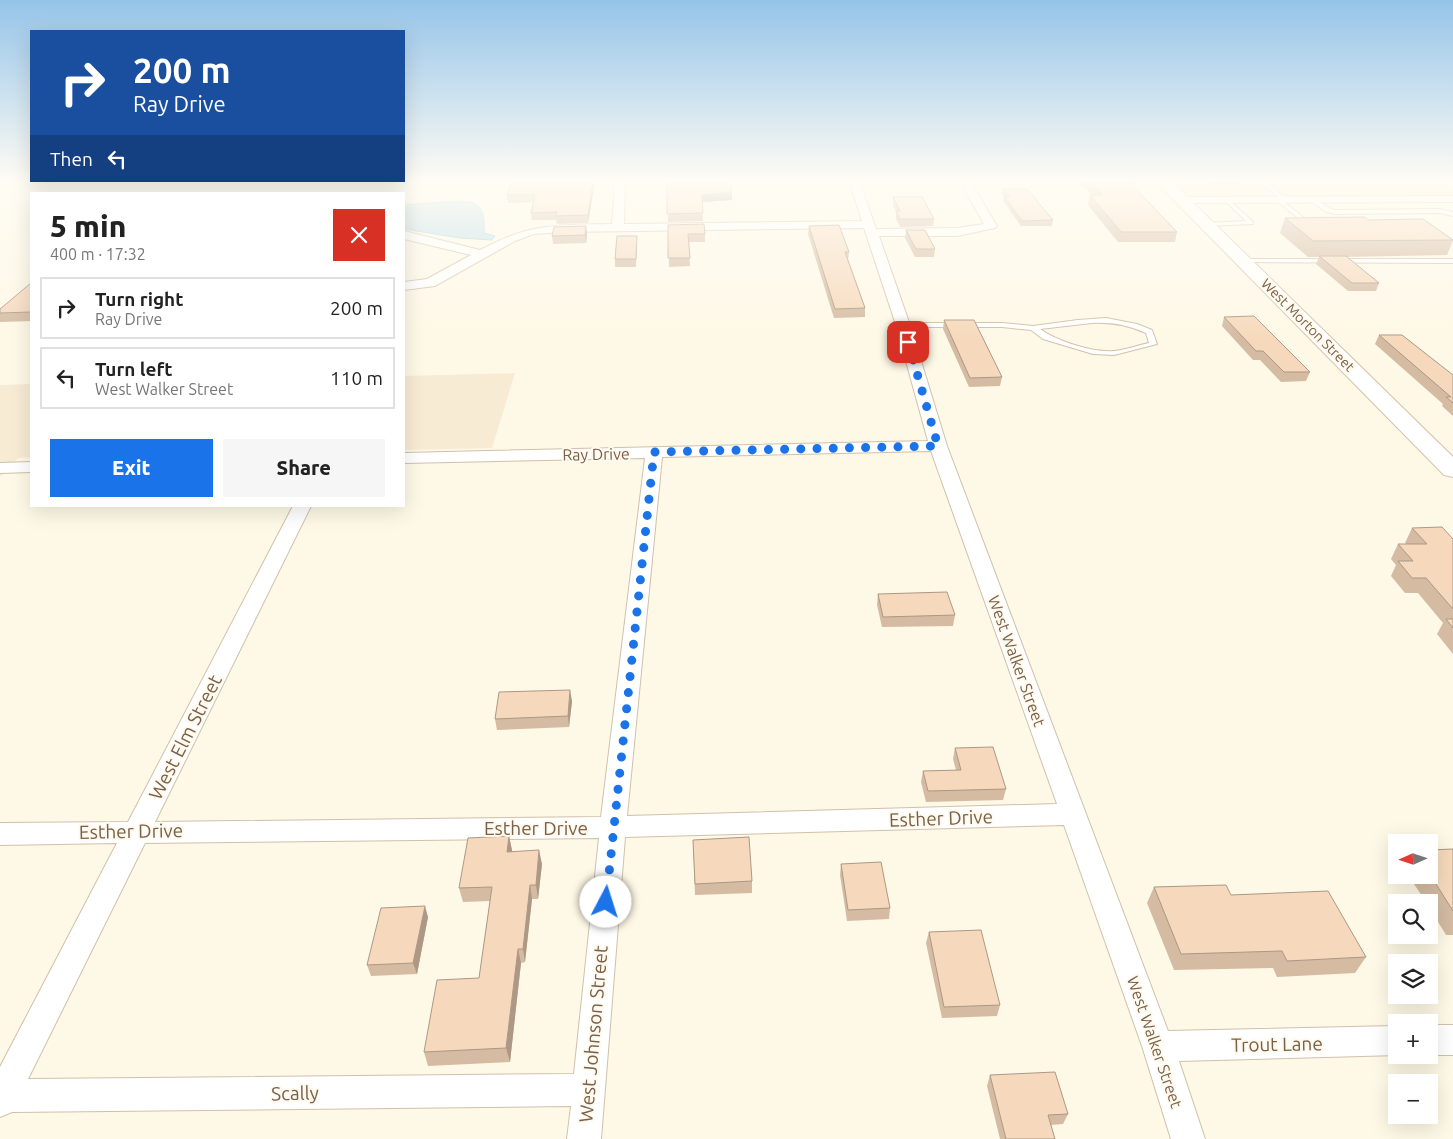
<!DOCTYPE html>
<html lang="en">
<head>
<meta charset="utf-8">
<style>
	:root { --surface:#fff; --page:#f6f6f6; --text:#222; --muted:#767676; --line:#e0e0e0; --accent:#1a73e8 }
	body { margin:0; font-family:Ubuntu,sans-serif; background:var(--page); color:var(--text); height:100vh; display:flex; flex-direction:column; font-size:19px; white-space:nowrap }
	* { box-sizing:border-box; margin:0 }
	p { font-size:16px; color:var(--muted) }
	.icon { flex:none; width:28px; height:28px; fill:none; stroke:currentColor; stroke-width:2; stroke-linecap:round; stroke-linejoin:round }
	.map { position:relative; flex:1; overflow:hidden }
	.details { position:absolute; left:30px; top:192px; width:375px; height:315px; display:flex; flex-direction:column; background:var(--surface); border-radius:0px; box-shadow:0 5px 20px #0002 }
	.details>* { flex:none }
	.top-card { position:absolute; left:30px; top:30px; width:375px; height:152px; border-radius:0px; box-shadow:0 5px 20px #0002; background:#1a4fa0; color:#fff; overflow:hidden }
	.needle { width:32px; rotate:267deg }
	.controls { position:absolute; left:1388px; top:834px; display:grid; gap:10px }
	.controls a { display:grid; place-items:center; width:50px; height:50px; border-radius:0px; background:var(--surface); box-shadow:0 5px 20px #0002; font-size:25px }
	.pin { position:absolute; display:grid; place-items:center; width:42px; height:42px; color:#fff; margin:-21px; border-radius:10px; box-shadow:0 2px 8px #0006 }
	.me { position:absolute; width:55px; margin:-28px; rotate:5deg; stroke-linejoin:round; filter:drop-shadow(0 0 4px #0008) }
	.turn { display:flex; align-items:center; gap:18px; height:105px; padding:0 20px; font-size:22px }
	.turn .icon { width:65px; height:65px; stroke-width:2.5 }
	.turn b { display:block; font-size:35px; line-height:42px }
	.then { display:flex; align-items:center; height:48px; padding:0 20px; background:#0003; gap:10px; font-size:19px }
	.round { display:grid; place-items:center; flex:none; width:52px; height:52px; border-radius:0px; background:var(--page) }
	.head { display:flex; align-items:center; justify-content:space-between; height:85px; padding:0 20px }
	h1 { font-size:30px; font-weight:800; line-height:38px }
	.primary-button { display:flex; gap:10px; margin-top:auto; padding:10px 20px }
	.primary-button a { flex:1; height:58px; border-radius:0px; background:var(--accent); color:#fff; font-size:20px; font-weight:800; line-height:58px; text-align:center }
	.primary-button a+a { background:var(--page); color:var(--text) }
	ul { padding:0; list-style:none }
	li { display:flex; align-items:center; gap:15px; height:62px; margin:0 10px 8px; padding:0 10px; border:2px solid var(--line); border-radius:0px }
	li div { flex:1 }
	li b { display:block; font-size:19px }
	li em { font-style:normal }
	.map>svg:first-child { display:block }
</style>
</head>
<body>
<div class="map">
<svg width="1453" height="1139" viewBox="0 0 1453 1139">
	<rect width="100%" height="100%" fill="#fef8e6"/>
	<!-- residential -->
	<path fill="#f7ebd4" d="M 515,373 L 492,448 L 404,450 L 404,376 Z
		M 31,384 L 31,457 L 18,458 L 0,477 L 0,385 Z"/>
	<!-- commercial -->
	<path fill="#ffe9da" d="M 1170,181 L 1438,181 L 1453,190 L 1453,197 L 1188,198 Z"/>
	<!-- water -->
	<path fill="#b9ddea" stroke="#9eccdd" d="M 443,202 C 471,202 486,197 484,233 L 495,236 L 492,240 L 460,238 L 404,229 L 404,205 Z"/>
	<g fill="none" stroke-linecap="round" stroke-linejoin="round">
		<defs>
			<path id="lane" d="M 1258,181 L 1264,181 L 1287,199 L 1287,201 L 1284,202 L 1307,220 L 1307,222 L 1303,222 L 1277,201 L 1277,199 L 1280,198 Z
				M 1227,198 L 1253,222 L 1253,224 L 1204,226 L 1203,225 L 1206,223 L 1246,221 L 1225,201 L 1224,200 Z
				M 1311,199 C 1320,199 1326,209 1336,210 L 1440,209 L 1453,212 L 1453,216 L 1440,213 L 1336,214 L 1326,212 L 1311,201 Z
				M 1239,259 L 1453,259 L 1453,263 L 1241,262 L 1238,260 Z
				M 1106,318 L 1137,324 L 1152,330 L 1157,344 L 1114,355 L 1093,354 L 1043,339 L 1031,330 L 1002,327 L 903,327 L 899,325 L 903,323 L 1002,323 L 1033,326 L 1078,320 ZM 1092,323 C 1112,322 1128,325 1146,333 L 1149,343 C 1138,345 1126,350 1114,351 C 1093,353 1057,341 1040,329 Z"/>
			<path id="street" d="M 615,181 L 625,181 L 624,224 L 862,221 L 849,181 L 859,181 L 876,229 L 957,228 L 984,224 L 960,181 L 970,181 L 997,226 L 995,228 L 957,236 L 879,236 L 910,325 L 947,446 L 1168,1031 L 1396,1026 L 1396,1055 L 1399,1055 L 1179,1061 L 1205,1139 L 1171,1139 L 1142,1046 L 1064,825 L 625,837 L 601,1139 L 567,1139 L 571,1106 L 12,1112 L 0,1117 L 0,1067 L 117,843 L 0,845 L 0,823 L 128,822 L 293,506 L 311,506 L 155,822 L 601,817 L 645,458 L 404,463 L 404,453 L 928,441 L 896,325 L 864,228 L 562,232 L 534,234 L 515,241 L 435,286 L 404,290 L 404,282 L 427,279 L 471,255 L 404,239 L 404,231 L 480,250 C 530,223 557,225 612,224 ZM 931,451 L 1057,804 L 627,816 L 662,457 ZM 599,838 L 574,1074 L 28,1079 L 145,843 Z
				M 1453,196 L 1453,202 L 1181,203 L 1175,200 L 1181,197 Z
				M 31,462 L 31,472 L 0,473 L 0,463 Z
				M 1429,1025 L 1453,1025 L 1453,1055 L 1429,1055 Z"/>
			<path id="secondary" d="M 1155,181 L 1171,181 L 1453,457 L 1453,477 L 1444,475 Z"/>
		</defs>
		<!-- lane casing -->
		<use href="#lane" stroke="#d1c0aa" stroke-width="2"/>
		<!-- street casing -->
		<use href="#street" stroke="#d1c0aa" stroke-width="2"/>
		<!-- secondary casing -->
		<use href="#secondary" stroke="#d7c3aa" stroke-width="2"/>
		<!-- lane -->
		<use href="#lane" fill="#fff" fill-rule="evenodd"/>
		<!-- street -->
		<use href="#street" fill="#fff" fill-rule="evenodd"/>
		<!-- secondary -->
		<use href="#secondary" fill="#fff" fill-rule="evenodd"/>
	</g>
	<!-- wall -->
	<path fill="#d4bba2" d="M 512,181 L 595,181 L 588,223 L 557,224 L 556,220 L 532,220 L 531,213 L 534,202 L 508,203 L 507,195 Z
		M 667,181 L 732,192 L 732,200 L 702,202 L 703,221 L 668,222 Z
		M 1082,181 L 1135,181 L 1135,182 L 1134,187 L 1177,232 L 1175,242 L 1118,242 L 1088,205 L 1090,195 L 1091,195 L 1081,184 Z
		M 1208,181 L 1240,181 L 1242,183 L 1241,186 L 1214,186 Z
		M 1003,189 L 1053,220 L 1052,226 L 1021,226 L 1003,201 L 1004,196 L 1002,194 Z
		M 893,197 L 934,219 L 933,226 L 900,227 L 896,219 L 896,212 L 893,205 Z
		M 1285,218 L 1368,220 L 1453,239 L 1453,241 L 1447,255 L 1346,257 L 1379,283 L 1376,291 L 1348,291 L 1316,264 L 1319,257 L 1308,257 L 1280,233 Z
		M 668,225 L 705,234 L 705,242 L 689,242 L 690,266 L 669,267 Z
		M 809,226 L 849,252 L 848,260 L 865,308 L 865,317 L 834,318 L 808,234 Z
		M 906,230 L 935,249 L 934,257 L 915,257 L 905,238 Z
		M 587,234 L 586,243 L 553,244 L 552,236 Z
		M 637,236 L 636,267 L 615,267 L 615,259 Z
		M 31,283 L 31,321 L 0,322 L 0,309 Z
		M 1224,317 L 1310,372 L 1306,381 L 1281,382 L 1260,360 L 1253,360 L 1222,326 Z
		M 944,320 L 1002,377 L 1000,386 L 969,387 L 943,329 Z
		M 1379,335 L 1453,375 L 1453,416 L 1442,406 L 1443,404 L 1375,344 Z
		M 1412,528 L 1453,539 L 1453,654 L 1437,634 L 1443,623 L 1418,593 L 1405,593 L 1391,576 L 1396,565 L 1391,559 L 1398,544 L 1406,544 L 1405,543 Z
		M 878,594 L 955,615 L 953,626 L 882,627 L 877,605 Z
		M 572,701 L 569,727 L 497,730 L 495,719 Z
		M 955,748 L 1006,789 L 1003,800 L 926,802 L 921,782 L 923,771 L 956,770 L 953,759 Z
		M 509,836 L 512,851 L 542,864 L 538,899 L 532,899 L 525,962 L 521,963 L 510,1062 L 428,1066 L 424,1052 L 479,978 L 490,901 L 463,902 L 459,888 Z
		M 693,840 L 752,881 L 752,893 L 695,895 Z
		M 1453,849 L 1453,935 L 1446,935 L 1429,907 L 1429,902 L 1426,902 L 1408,875 L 1429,875 L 1429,850 Z
		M 841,864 L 890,908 L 889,919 L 847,921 L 840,875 Z
		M 1154,887 L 1231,895 L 1366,957 L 1355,973 L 1277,977 L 1273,968 L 1174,970 L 1147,903 Z
		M 428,917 L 417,974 L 371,976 L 367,965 Z
		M 929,932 L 1000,1005 L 997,1016 L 942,1018 L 926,943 Z
		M 990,1075 L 1068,1114 L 1063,1124 L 1051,1125 L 1055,1139 L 1000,1139 L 987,1086 Z"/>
	<!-- shaded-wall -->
	<path fill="#ac9884" d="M 593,181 L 595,181 L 588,223 L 588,215 Z
		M 732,192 L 732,200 L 702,202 L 702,195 Z
		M 586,226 L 587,234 L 586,243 L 585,235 Z
		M 570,690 L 572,701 L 569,727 L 568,716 Z
		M 509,836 L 512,850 L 510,866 L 507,852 Z
		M 539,850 L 542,864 L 538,899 L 536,885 Z
		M 530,885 L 532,899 L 525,962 L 523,949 Z
		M 425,906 L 428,917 L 417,974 L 413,963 Z
		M 518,949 L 521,963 L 510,1062 L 506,1048 Z"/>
	<!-- building -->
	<path fill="#f6d9bc" stroke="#ac9884" d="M 512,181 L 593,181 L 588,215 L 556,216 L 557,212 L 531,213 L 535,195 L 507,195 Z
		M 667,181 L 730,181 L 732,192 L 702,195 L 703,213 L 667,214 Z
		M 1089,181 L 1135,181 L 1135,182 L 1129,182 L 1177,232 L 1121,232 L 1090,195 L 1102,195 Z
		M 1213,181 L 1240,181 L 1242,183 L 1215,183 Z
		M 1003,189 L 1027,189 L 1053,220 L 1022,221 L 1004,196 L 1009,196 Z
		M 893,197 L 922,197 L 934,219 L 900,219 L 896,211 L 900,211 Z
		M 1365,217 L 1368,220 L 1423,219 L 1453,240 L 1313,241 L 1285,218 Z
		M 704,224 L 705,234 L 688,234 L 690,258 L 668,258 L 668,225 Z
		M 839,225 L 849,252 L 845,252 L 865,308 L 835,309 L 809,226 Z
		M 586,226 L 585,235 L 552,236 L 554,227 Z
		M 906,230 L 925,230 L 935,249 L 916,249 Z
		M 617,236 L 637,236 L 636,259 L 615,259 Z
		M 1319,256 L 1346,256 L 1379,283 L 1352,283 Z
		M 31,283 L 31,312 L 0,313 L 0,309 Z
		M 1254,316 L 1310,372 L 1284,372 L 1263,351 L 1256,351 L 1224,317 Z
		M 944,320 L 974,320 L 1002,377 L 970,378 Z
		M 1379,335 L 1402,335 L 1453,375 L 1453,403 L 1446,397 L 1451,397 Z
		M 1442,527 L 1453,539 L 1453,609 L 1426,578 L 1412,578 L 1398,561 L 1413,561 L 1398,544 L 1427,544 L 1412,528 Z
		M 947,592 L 955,615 L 883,617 L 878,594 Z
		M 1446,619 L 1453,619 L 1453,628 Z
		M 570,690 L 568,716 L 495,719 L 499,692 Z
		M 993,747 L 1006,789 L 928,791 L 923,771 L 961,770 L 955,748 Z
		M 509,836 L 507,852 L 539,850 L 536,885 L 530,885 L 523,949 L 518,949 L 506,1048 L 424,1052 L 437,980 L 479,978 L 492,887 L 459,888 L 468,838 Z
		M 749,837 L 752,881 L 695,884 L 693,840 Z
		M 1453,849 L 1453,911 L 1429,873 L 1429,850 Z
		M 881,862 L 890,908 L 848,910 L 841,864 Z
		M 1226,885 L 1231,895 L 1328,891 L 1366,957 L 1287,961 L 1282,951 L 1181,954 L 1154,887 Z
		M 425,906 L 413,963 L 367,965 L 381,908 Z
		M 981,930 L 1000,1005 L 944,1007 L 929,932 Z
		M 1055,1072 L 1068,1114 L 1048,1115 L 1055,1139 L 1006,1139 L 990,1075 Z"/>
	<!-- sky -->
	<linearGradient id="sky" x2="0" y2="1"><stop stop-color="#95c4e9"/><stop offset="0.53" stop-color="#fffcf4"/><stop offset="1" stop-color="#fffcf4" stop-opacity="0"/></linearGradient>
	<rect width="1453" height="341" fill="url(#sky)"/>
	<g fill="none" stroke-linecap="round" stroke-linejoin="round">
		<!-- route -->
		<path stroke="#1a73e8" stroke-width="9" stroke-dasharray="0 16.2" d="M 606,902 L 654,452 L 938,446 L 908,342"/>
	</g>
	<g text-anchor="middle" stroke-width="4" stroke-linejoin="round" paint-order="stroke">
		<!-- far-street labels -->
		<g font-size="14" fill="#7a6048" stroke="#fffaef">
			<text transform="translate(1308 325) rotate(45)" y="5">West Morton Street</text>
		</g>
		<!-- street labels -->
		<g font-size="16" fill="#7a6048" stroke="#fffaef">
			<text transform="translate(596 454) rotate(-1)" y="6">Ray Drive</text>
			<text transform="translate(1017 661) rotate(70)" y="6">West Walker Street</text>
			<text transform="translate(1155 1042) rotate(71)" y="6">West Walker Street</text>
		</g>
		<!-- near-street labels -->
		<g font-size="19" fill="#7a6048" stroke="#fffaef">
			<text transform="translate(185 737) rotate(-63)" y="7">West Elm Street</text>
			<text transform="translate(941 818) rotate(-2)" y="7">Esther Drive</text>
			<text x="536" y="835">Esther Drive</text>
			<text transform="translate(131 831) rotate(-1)" y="7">Esther Drive</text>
			<text transform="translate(593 1034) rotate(-85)" y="7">West Johnson Street</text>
			<text transform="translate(1277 1044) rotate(-1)" y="7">Trout Lane</text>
			<text transform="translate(295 1093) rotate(-1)" y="7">Scally</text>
		</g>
	</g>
</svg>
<div class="controls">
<a><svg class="needle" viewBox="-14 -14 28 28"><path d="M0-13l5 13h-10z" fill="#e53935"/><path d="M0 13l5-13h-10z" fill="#767676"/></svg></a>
<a><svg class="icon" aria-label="search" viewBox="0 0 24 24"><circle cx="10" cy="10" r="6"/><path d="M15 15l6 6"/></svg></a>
<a><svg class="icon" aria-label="layers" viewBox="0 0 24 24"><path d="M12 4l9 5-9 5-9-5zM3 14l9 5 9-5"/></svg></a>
<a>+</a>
<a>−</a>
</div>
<div class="pin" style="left:908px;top:342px;background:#d93025"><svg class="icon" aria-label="arrive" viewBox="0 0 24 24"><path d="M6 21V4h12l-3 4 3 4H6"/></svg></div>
<svg class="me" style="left:606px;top:902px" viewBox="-20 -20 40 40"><circle r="19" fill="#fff"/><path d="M0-13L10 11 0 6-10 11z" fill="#1a73e8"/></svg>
<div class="top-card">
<div class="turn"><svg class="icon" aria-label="right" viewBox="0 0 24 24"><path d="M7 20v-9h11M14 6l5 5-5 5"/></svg><div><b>200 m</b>Ray Drive</div></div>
<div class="then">Then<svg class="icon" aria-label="left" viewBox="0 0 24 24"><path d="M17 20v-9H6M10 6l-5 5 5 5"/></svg></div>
</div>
<section class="details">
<div class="head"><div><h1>5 min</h1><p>400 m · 17:32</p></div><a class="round" style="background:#d93025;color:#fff"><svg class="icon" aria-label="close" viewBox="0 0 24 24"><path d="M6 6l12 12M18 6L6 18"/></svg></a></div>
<ul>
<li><svg class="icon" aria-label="right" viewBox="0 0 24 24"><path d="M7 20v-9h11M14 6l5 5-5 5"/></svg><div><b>Turn right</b><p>Ray Drive</p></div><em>200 m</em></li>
<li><svg class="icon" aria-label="left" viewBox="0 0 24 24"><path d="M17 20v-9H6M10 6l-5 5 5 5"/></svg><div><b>Turn left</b><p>West Walker Street</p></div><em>110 m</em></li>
</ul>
<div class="primary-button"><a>Exit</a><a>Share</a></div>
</section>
</div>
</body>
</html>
